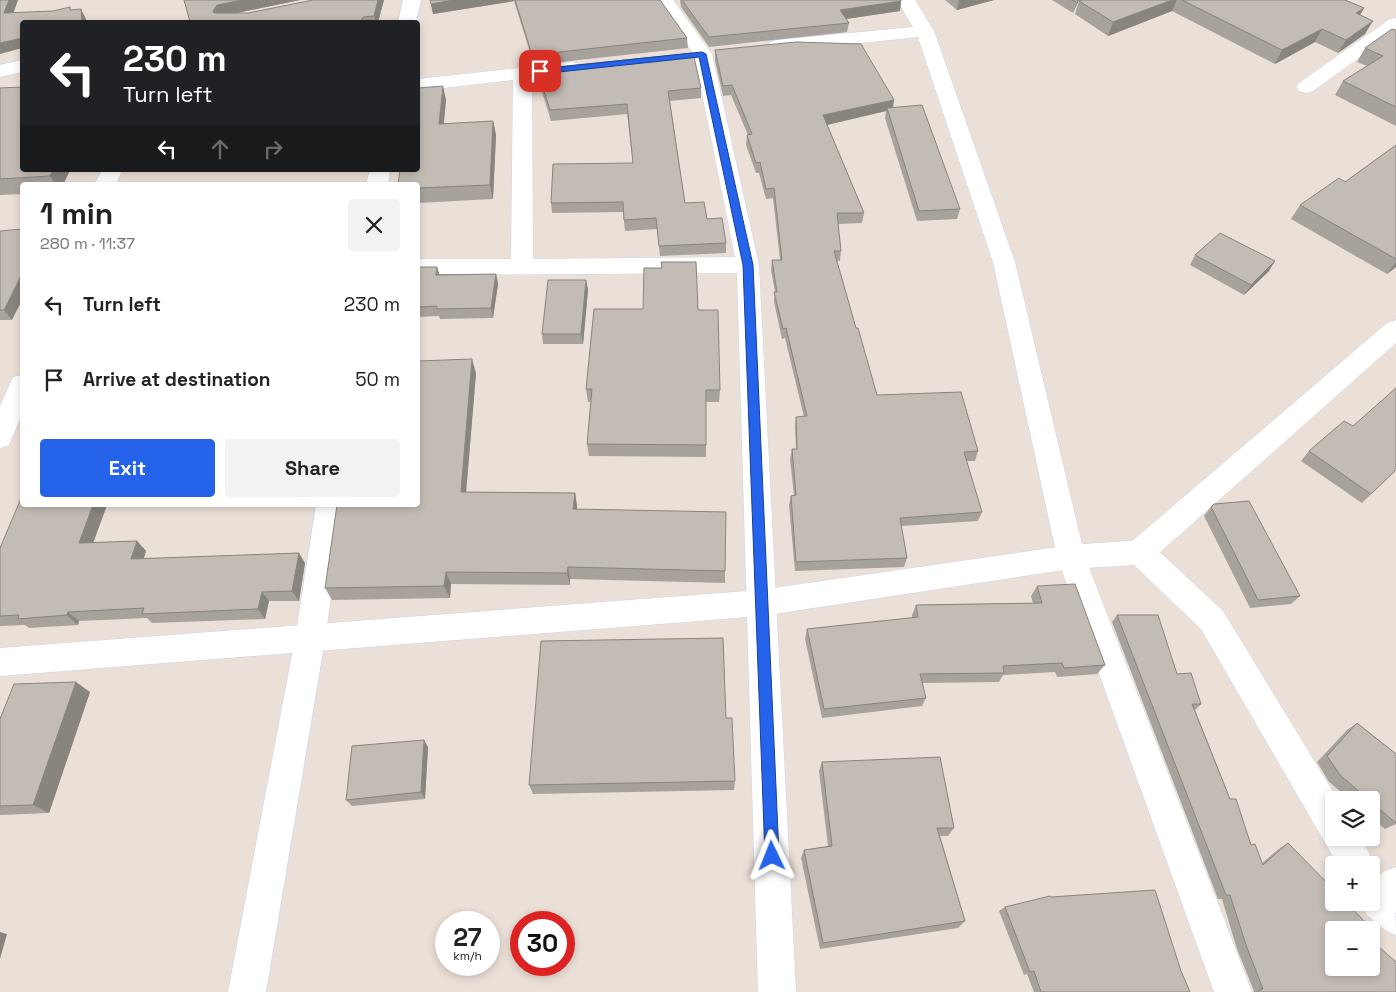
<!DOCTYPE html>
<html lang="en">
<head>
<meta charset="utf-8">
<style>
	:root { --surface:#fff; --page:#f2f2f2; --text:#222; --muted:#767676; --accent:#2563eb }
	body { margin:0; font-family:"Space Grotesk",sans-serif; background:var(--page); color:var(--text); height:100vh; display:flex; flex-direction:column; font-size:19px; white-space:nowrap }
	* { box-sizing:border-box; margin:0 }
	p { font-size:16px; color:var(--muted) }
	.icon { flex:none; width:28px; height:28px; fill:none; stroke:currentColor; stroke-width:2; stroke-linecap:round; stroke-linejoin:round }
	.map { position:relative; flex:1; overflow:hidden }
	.panel { position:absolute; left:20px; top:182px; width:400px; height:325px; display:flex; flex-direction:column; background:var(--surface); border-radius:5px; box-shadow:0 2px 8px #0003 }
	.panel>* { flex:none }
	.hud { position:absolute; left:20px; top:20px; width:400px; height:152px; border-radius:5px; box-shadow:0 2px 8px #0003; background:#202124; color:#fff; overflow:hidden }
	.buttons { position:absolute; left:1325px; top:791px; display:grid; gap:10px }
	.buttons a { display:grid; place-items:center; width:55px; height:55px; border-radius:5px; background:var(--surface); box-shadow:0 2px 8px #0003; font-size:25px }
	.speed { position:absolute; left:435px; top:911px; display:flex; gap:10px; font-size:25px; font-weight:700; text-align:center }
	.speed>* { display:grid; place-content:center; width:65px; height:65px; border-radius:50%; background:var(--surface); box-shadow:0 2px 8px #0003; line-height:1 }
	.speed small { font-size:12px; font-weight:400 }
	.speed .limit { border:8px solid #d22; background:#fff; color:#111 }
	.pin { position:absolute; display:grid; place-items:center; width:42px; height:42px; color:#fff; margin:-21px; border-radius:10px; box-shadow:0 2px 8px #0006 }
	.me { position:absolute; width:55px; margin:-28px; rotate:358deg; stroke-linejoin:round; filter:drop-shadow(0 0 4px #0008) }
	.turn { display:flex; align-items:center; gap:18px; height:105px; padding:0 20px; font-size:22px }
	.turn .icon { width:65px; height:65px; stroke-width:2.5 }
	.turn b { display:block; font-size:35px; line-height:42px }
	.lanes { display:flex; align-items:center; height:48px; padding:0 20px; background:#0003; justify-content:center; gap:25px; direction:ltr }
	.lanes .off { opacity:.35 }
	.round { display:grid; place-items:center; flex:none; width:52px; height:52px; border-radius:5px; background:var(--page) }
	.headline { display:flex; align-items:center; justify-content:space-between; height:85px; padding:0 20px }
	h1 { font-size:30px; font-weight:700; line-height:38px }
	.primary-button { display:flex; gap:10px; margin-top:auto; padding:10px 20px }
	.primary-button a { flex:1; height:58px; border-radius:5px; background:var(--accent); color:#fff; font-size:20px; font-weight:700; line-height:58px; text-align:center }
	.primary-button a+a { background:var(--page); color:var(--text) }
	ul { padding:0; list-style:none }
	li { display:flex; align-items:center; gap:15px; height:75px; padding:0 20px }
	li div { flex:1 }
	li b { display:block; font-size:19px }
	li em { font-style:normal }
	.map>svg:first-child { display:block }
</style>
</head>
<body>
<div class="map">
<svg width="1396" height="992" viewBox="0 0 1396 992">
	<rect width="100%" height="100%" fill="#ebe0d8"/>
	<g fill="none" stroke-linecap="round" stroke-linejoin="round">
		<defs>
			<path id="street" d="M 403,0 L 421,0 L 416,22 L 398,22 Z
				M 655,0 L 673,0 L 712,54 L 759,265 L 796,992 L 758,992 L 737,273 L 418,275 L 418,259 L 511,259 L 513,80 L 418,91 L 418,79 L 573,62 L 580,64 L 582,68 L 580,72 L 532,78 L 533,259 L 735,257 L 694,54 Z
				M 897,0 L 915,0 L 934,31 L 1015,262 L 1085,557 L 1252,992 L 1214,992 L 1057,557 L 993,262 L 918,37 L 777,52 L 770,50 L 768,46 L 770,42 L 777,40 L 913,27 Z
				M 1396,18 L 1396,31 L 1313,91 L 1306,93 L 1299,91 L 1296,87 L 1299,83 L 1390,19 Z
				M 22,60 L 22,72 L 0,77 L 0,65 Z
				M 102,170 L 122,170 L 116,185 L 94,185 Z
				M 370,170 L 390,170 L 388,185 L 366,185 Z
				M 1396,320 L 1396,343 L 1150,561 L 1140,564 L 1130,561 L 1126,552 L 1130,543 L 1387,323 Z
				M 22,375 L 22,414 L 9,445 L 0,448 L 0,406 L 13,377 Z
				M 316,505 L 344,505 L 325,639 L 266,992 L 228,992 L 295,639 Z
				M 1396,867 L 1396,912 L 1393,916 L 1380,921 L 1367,916 L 1362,903 L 1371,902 L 1371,886 L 1383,872 Z"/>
			<path id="secondary" d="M 1140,540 L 1150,543 L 1223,611 L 1338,800 L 1334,800 L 1334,838 L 1361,838 L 1375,865 L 1373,871 C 1396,883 1396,909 1396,935 C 1379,928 1369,918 1360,902 L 1371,902 L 1371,865 L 1338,865 L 1201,629 L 1134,565 L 1071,569 L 761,616 L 0,676 L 0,648 L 761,590 L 1071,545 Z"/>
		</defs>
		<!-- street casing -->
		<use href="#street" stroke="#ced5e2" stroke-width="1"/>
		<!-- secondary casing -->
		<use href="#secondary" stroke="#ced5e2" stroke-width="1"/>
		<!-- street -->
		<use href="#street" fill="#fff" fill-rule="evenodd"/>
		<!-- secondary -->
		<use href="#secondary" fill="#fff" fill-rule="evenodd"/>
	</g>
	<!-- wall -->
	<path fill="#a7a29b" d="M 184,0 L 300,0 L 237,13 L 248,13 L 384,0 L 378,22 L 190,22 Z
		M 430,0 L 660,0 L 687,38 L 688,48 L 534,65 L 514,1 L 433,14 Z
		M 680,0 L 901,0 L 900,11 L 846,19 L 849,23 L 847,32 L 709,47 L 681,7 Z
		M 945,0 L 994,0 L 957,10 Z
		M 1052,0 L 1079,0 L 1073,13 Z
		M 1082,0 L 1345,0 L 1364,8 L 1360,15 L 1365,34 L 1338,53 L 1315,42 L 1275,64 L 1172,11 L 1108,36 L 1075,14 L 1079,1 Z
		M 1396,30 L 1396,126 L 1335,95 L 1343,81 L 1367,66 L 1357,62 L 1365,48 Z
		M 715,50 L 894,100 L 893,108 L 960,209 L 957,219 L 917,221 L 885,118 L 886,111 L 827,125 L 864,213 L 862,223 L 838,224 L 841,251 L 840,261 L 837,261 L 856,328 L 877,395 L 978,451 L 975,461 L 966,461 L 982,512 L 978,521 L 901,526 L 907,558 L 904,567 L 795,571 L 789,505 L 791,496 L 794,496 L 790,459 L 792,449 L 796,449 L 795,427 L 796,417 L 804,417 L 785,338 L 782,339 L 774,302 L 775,292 L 771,270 L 772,260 L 780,260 L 773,198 L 766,199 L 759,173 L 756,173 L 746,145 L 747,135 L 748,135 L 731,95 L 723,96 L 715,61 Z
		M 537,69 L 701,88 L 701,98 L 670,101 L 685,203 L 707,219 L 726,243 L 726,253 L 660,256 L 657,229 L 625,231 L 623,212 L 552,213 L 551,203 L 633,163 L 627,114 L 551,121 L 538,79 Z
		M 0,88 L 22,170 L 70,170 L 63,185 L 22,185 L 22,194 L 0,195 Z
		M 446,100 L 444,124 L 493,121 L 496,135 L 493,199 L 418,203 L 418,185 Z
		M 1396,145 L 1396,267 L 1387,274 L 1291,219 L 1300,205 L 1345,182 Z
		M 0,231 L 12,320 L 0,320 Z
		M 1195,255 L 1269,271 L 1244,295 L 1190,265 Z
		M 661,262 L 698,310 L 720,390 L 719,402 L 706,402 L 706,457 L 589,456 L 587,444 L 591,402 L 588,402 L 586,389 L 643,309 L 662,268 Z
		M 418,267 L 437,267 L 439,274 L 496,274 L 498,284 L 493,318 L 440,319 L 439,316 L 418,317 Z
		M 586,280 L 588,290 L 583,344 L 543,344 L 542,334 Z
		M 476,373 L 466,492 L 575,493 L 577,506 L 577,509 L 725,571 L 725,583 L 570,579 L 570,585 L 451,584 L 450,598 L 332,600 L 325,588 Z
		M 1309,451 L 1396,470 L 1362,503 L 1301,461 Z
		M 22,505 L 107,505 L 93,543 L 137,541 L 146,551 L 144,558 L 305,563 L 299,601 L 269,601 L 265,619 L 152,623 L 147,618 L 79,621 L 78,625 L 29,628 L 25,625 L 0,626 L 0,548 Z
		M 1211,507 L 1300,596 L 1291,604 L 1250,608 L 1204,516 Z
		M 1037,586 L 1105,665 L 1097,674 L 1057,677 L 1055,672 L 1003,675 L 999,682 L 922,683 L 926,698 L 922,706 L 822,718 L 805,639 L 807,629 L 912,618 L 912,615 L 916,605 L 1033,603 L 1031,596 Z
		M 1117,615 L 1177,674 L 1201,704 L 1195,710 L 1230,799 L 1251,845 L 1262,863 L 1280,848 L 1288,843 L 1360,930 L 1396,992 L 1253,992 L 1254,991 L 1237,949 L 1222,899 L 1218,899 L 1112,622 Z
		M 90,692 L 49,813 L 0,815 L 0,719 Z
		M 726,718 L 735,781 L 734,790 L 533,794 L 529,785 Z
		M 1357,723 L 1396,754 L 1396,824 L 1385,829 L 1371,817 L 1371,800 L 1351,800 L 1329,782 L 1317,762 L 1347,730 Z
		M 428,747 L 425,799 L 352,806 L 346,800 Z
		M 822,762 L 954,828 L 948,836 L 940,836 L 965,921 L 958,928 L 820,949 L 801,858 L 804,850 L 828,846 L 819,771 Z
		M 1051,897 L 1181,971 L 1190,992 L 1034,992 L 1027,974 L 1024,975 L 999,911 L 1005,907 Z"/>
	<!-- shaded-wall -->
	<path fill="#88847e" d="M 9,0 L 18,0 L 10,23 L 4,13 Z
		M 243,0 L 300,0 L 222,16 L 217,22 L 213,11 L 217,5 Z
		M 378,0 L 384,0 L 378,22 L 376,22 L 374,16 Z
		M 454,0 L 514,0 L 514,1 L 433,14 L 431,4 Z
		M 959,0 L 994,0 L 957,10 Z
		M 1078,0 L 1079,0 L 1073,13 L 1077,3 Z
		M 1172,0 L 1177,0 L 1172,11 L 1108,36 L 1113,22 Z
		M 901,1 L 900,11 L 839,20 L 840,10 Z
		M 1364,8 L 1356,22 L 1356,13 Z
		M 81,9 L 86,19 L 86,22 L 82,22 Z
		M 1373,21 L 1365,34 L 1338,53 L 1346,40 Z
		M 1322,29 L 1315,42 L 1275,64 L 1282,50 Z
		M 22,38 L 22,48 L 0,54 L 0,43 Z
		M 443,86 L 446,100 L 442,138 L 439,124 Z
		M 894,100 L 892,110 L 887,108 L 886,111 L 822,126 L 823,115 Z
		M 493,121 L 496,135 L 493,199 L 490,185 Z
		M 53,170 L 70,170 L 63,185 L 56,185 L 50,176 Z
		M 1275,261 L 1269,271 L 1244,295 L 1251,285 Z
		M 1396,262 L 1396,267 L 1387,274 Z
		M 437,267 L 440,277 L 436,275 Z
		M 22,274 L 22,300 L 12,320 L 4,310 Z
		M 496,274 L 498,284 L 493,318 L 491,308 Z
		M 586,280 L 588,290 L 583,344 L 581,334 Z
		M 472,359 L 476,373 L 465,505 L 461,492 Z
		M 575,493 L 577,506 L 576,521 L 573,509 Z
		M 93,505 L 107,505 L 89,554 L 79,543 Z
		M 137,541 L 146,551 L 140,569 L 131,559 Z
		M 299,553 L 305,563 L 299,601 L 292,591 Z
		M 568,567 L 570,579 L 570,585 L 567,573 Z
		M 446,572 L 451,584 L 450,598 L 444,586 Z
		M 262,592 L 269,601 L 265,619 L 258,609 Z
		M 68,612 L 79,621 L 78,625 L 67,615 Z
		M 76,682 L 90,692 L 49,813 L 33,805 Z
		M 424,740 L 428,747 L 425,799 L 421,792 Z
		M 0,932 L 7,934 L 0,959 Z"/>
	<!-- building -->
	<path fill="#c2bcb4" stroke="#88847e" d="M 0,0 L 9,0 L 4,13 L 53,11 L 70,7 L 70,10 L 81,9 L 82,22 L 22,22 L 22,38 L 0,43 Z
		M 184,0 L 243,0 L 217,5 L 213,11 L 214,13 L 248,13 L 313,0 L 378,0 L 374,16 L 363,17 L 361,22 L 190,22 Z
		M 430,0 L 454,0 L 431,4 Z
		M 515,0 L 660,0 L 687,38 L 532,55 Z
		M 682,0 L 901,0 L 901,1 L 840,10 L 849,23 L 709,37 Z
		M 1072,0 L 1078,0 L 1077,3 Z
		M 1082,0 L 1172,0 L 1113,22 L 1079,1 Z
		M 1182,0 L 1345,0 L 1364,8 L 1356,13 L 1373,21 L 1346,40 L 1322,29 L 1282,50 Z
		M 1392,29 L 1396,30 L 1396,107 L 1343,81 L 1383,56 L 1365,48 Z
		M 796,42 L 861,44 L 894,100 L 823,115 L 864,213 L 837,213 L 841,251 L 834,251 L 856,328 L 858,328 L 877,395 L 961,392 L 978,451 L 964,452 L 982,512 L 900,518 L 907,558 L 796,562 L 791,496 L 796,495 L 792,449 L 797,449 L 796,417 L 807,416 L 786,328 L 783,329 L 774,292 L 777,292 L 772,260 L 782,260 L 774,188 L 766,189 L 760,162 L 756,163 L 747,135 L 752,134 L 732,85 L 723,86 L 715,50 Z
		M 693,53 L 701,88 L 668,91 L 685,203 L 704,202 L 707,219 L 722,218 L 726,243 L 659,246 L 656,218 L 624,220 L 623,202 L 551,203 L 553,164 L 633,163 L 627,104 L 550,110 L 537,69 Z
		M 443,86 L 439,124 L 493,121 L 490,185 L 418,188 L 418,185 L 398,185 L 400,170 L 418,170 L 418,88 Z
		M 22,87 L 22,170 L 53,170 L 50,176 L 0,179 L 0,88 Z
		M 922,105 L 960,209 L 919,211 L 887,108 Z
		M 1396,145 L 1396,259 L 1300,205 L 1339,178 L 1345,182 Z
		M 22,229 L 22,274 L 4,310 L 0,310 L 0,231 Z
		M 1220,233 L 1275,261 L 1251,285 L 1195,255 Z
		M 661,262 L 696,262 L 698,310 L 718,310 L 720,390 L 706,390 L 706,445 L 587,444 L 592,389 L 586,389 L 594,309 L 643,309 L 644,268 L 662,268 Z
		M 418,267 L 437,267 L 436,275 L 496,274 L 491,308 L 437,309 L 437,306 L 418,307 Z
		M 548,280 L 586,280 L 581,334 L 542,334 Z
		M 472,359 L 461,492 L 575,493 L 573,509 L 726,512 L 725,571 L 568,567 L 567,573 L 446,572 L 444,586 L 325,588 L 337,505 L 418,505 L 418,361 Z
		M 1396,388 L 1396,470 L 1371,494 L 1309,451 L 1344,421 L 1353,426 Z
		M 22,496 L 22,505 L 93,505 L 79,543 L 137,541 L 131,559 L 299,553 L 292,591 L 262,592 L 258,609 L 142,614 L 144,608 L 68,612 L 67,615 L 18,619 L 19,615 L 0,616 L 0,548 Z
		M 1249,501 L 1300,596 L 1258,600 L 1211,507 L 1214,504 Z
		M 1075,584 L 1105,665 L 1064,668 L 1062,663 L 1003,666 L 1004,673 L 920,674 L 926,698 L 824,709 L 807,629 L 918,617 L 916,605 L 1042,603 L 1037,586 Z
		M 1117,615 L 1158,615 L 1177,674 L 1191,673 L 1201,704 L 1192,704 L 1230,799 L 1236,799 L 1251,845 L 1255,844 L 1263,865 L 1288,843 L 1334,890 L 1334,902 L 1346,902 L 1367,924 L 1360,930 L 1334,930 L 1334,968 L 1371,968 L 1371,940 L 1396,962 L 1396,992 L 1258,992 L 1258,991 L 1263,989 L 1246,945 L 1230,895 L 1226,895 Z
		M 723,638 L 726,718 L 732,718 L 735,781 L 529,785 L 541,641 Z
		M 76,682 L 33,805 L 0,806 L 0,719 L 14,684 Z
		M 1357,723 L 1396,754 L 1396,823 L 1371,802 L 1371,800 L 1369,800 L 1340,775 L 1327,756 Z
		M 424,740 L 421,792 L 346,800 L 352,746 Z
		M 940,757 L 954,828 L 937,828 L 965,921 L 823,943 L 804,850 L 832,846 L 822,762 Z
		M 1155,890 L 1181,971 L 1190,992 L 1041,992 L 1034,971 L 1030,972 L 1005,907 L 1050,896 L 1051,897 Z"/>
	<!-- route -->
	<path fill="#2563eb" stroke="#184099" d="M 702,52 L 706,54 L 753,265 L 779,856 L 777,861 L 772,863 L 767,861 L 765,856 L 743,265 L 699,57 L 540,74 L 537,71 L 540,69 Z"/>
</svg>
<div class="buttons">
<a><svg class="icon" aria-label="layers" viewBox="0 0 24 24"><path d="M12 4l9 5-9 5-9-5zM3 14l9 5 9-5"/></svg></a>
<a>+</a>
<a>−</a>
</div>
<div class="speed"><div>27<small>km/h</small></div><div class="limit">30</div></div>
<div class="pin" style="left:540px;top:71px;background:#d93025"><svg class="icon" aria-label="arrive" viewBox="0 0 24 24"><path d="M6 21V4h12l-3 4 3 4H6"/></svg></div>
<svg class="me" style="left:772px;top:856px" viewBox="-20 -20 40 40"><path d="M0-17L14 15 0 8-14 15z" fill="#2563eb" stroke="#fff" stroke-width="4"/></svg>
<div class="hud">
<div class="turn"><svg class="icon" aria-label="left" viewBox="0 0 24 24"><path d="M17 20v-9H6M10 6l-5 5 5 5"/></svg><div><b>230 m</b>Turn left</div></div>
<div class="lanes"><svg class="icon" aria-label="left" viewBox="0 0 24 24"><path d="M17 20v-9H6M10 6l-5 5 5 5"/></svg><svg class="icon off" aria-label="ahead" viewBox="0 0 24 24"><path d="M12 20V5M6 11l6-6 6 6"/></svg><svg class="icon off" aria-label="right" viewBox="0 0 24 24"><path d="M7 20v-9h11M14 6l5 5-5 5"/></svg></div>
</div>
<section class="panel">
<div class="headline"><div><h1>1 min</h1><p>280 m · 11:37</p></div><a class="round"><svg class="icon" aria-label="close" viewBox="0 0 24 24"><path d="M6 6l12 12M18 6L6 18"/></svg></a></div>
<ul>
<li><svg class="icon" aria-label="left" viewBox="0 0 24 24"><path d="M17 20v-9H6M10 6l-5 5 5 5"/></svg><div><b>Turn left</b></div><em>230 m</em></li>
<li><svg class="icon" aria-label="arrive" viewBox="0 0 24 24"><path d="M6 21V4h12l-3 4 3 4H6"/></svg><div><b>Arrive at destination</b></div><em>50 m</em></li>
</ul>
<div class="primary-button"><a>Exit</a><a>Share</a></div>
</section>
</div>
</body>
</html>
